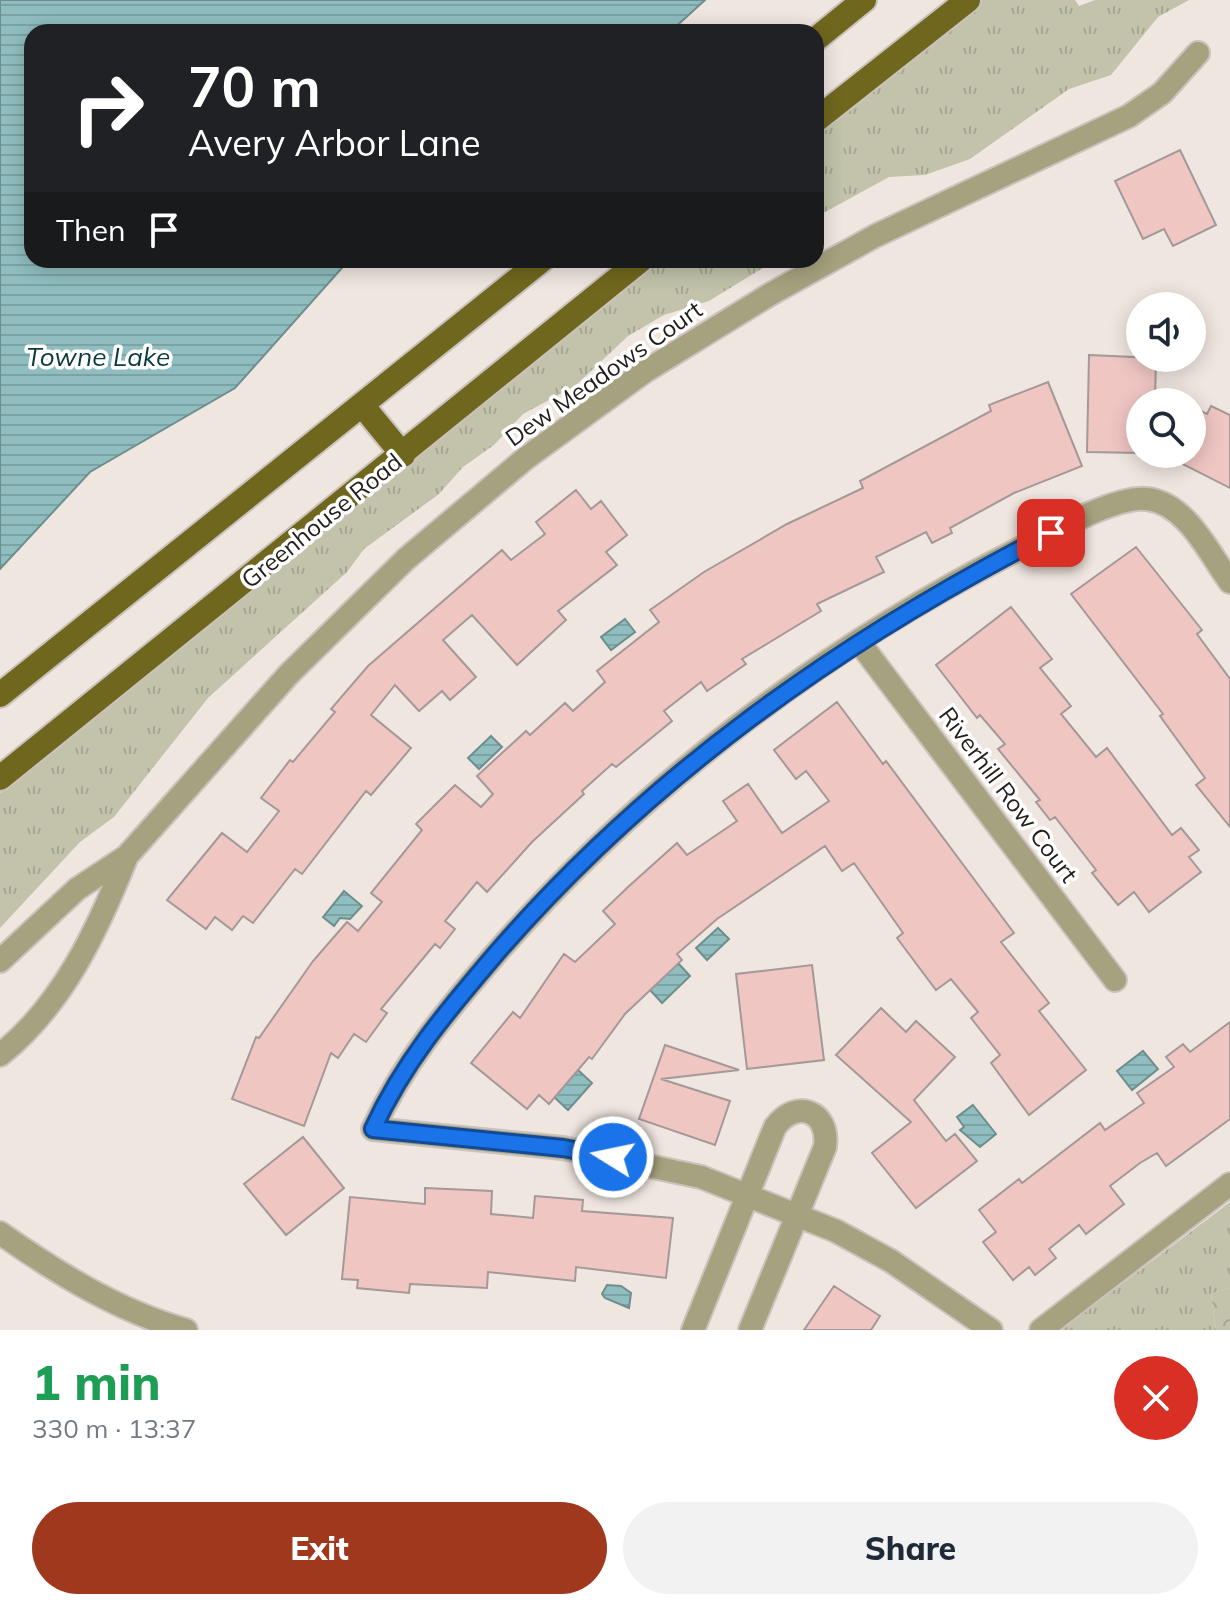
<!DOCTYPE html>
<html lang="en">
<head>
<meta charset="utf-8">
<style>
	:root { --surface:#fff; --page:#f2f2f3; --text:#1f2937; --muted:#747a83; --accent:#a0381e }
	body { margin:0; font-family:Mulish,sans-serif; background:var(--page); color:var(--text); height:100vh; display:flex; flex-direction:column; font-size:30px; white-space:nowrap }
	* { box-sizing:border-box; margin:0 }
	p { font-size:26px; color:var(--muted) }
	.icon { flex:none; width:44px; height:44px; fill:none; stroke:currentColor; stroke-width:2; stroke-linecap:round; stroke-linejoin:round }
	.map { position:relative; height:1330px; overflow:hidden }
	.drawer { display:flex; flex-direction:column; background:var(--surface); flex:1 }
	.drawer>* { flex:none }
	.hud { position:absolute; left:24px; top:24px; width:800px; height:244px; border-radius:24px; box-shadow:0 4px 20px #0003; background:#202124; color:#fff; overflow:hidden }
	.buttons { position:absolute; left:1126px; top:292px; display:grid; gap:16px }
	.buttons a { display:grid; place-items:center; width:80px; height:80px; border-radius:50%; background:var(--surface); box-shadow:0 4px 20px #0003; font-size:40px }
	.pin { position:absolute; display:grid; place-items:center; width:68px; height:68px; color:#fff; margin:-34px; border-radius:16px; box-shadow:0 4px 12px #0006 }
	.me { position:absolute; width:88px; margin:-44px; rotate:280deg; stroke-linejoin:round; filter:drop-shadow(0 0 6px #0008) }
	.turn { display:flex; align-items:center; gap:28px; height:168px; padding:0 32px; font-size:36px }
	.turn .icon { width:104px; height:104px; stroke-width:2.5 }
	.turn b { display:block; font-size:56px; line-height:68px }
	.then { display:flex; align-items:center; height:76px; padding:0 32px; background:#0003; gap:16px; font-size:30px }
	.round { display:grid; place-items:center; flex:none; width:84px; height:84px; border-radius:42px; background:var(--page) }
	.summary { display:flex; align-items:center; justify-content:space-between; height:136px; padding:0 32px }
	h1 { font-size:48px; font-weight:800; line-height:60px; color:#1e9e55 }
	.action { display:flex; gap:16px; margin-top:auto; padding:16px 32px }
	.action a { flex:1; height:92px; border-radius:48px; background:var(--accent); color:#fff; font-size:32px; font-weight:800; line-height:92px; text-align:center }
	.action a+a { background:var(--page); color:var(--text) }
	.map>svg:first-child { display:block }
</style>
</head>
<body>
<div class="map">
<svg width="1230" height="1330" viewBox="0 0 1230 1330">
	<defs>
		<pattern id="grass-tufts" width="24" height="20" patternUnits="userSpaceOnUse" patternTransform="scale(2)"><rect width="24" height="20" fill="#c2c3aa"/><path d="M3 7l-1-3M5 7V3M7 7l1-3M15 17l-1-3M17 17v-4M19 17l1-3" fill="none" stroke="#a6a792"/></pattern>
		<pattern id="park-crowns" width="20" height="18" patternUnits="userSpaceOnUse" patternTransform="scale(2)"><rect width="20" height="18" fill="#c2c3aa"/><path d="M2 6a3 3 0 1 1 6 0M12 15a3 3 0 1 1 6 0" fill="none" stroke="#a6a792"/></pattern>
		<pattern id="water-rules" width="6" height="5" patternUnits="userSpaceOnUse" patternTransform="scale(2)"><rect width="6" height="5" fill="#90bec0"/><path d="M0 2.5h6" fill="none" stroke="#7ca3a4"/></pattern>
	</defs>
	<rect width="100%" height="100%" fill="#f0e6e0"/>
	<!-- grass -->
	<path fill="url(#grass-tufts)" d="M 981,0 L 1075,0 L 1079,6 L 1095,0 L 1189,0 L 1158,17 L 1111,75 L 1069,89 L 970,159 L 925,175 L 889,177 L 816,217 L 816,134 Z
		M 660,260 L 776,260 L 709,301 L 664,315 L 628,336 L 575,386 L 523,414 L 494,445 L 463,467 L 439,494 L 364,549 L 347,572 L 208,698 L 114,817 L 80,842 L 0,928 L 0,793 Z
		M 1230,1202 L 1230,1288 L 1211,1294 L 1216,1330 L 1061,1330 Z"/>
	<!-- park -->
	<path fill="url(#park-crowns)" d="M 1230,1288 L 1230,1330 L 1216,1330 L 1211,1294 Z"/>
	<!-- water -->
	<path fill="url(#water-rules)" stroke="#6e8e8e" stroke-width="2" d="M 0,0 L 705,0 L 670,32 L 32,32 L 32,260 L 349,260 L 235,388 L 90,472 L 0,569 Z
		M 625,619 L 635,632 L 611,650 L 601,637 Z
		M 491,736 L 502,747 L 479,769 L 468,758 Z
		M 344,891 L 362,906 L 350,919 L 340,918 L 334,926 L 323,917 Z
		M 718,928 L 729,939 L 707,960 L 696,948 Z
		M 678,963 L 690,976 L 662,1003 L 650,990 Z
		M 1143,1051 L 1158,1069 L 1132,1090 L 1117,1071 Z
		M 578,1070 L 592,1083 L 568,1110 L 554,1097 Z
		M 973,1105 L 996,1134 L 980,1147 L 960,1130 L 964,1127 L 957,1117 Z
		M 607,1285 L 621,1286 L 631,1293 L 629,1308 L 605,1298 L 602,1294 Z"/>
	<!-- building -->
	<path fill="#f0c6c3" stroke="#a49898" stroke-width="2" d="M 1180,150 L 1216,225 L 1173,246 L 1164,229 L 1143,239 L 1115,181 Z
		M 1089,355 L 1156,358 L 1155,402 L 1140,402 L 1140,453 L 1087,452 Z
		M 1048,382 L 1082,466 L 1014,493 L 950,528 L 952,533 L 932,543 L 926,532 L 876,557 L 884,572 L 817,604 L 821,611 L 742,659 L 746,664 L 707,691 L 701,682 L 664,711 L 672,721 L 616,767 L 612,764 L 582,791 L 584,794 L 532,842 L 487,892 L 477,882 L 445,921 L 455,929 L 440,948 L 435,944 L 381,1009 L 387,1013 L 366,1042 L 354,1034 L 338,1058 L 331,1053 L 304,1126 L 232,1099 L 256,1037 L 259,1038 L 313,961 L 347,922 L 358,931 L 382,902 L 371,893 L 422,830 L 416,824 L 455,785 L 481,807 L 493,794 L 477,776 L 526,731 L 530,735 L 565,703 L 573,711 L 605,682 L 597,671 L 659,622 L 650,610 L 704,572 L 787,524 L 863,488 L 860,481 L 991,411 L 989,405 Z
		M 1211,406 L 1230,415 L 1230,488 L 1163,454 L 1192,454 L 1192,407 L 1207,414 Z
		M 576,490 L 591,509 L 601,501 L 627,535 L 606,552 L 617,565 L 558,611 L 566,620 L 517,665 L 472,615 L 443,640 L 476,677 L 450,700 L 442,691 L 419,711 L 395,685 L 371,715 L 411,748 L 371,795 L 366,791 L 302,874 L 295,869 L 253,923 L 243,916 L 232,930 L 215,917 L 206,929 L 167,900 L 222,833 L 247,852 L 279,811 L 261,798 L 290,760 L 293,762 L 335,712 L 331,709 L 368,666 L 502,550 L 511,560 L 545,534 L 536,522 Z
		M 1136,547 L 1202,630 L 1197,634 L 1230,679 L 1230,827 L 1196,785 L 1205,778 L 1160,716 L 1163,714 L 1071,594 Z
		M 1011,607 L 1052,659 L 1040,668 L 1071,706 L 1061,714 L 1096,757 L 1107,748 L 1172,835 L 1181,828 L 1199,850 L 1189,857 L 1201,872 L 1149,912 L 1134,892 L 1118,905 L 1092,873 L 1096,870 L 1055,817 L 1050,820 L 1036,802 L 1040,800 L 998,749 L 1005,744 L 980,715 L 977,718 L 936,665 Z
		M 837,702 L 883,764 L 886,761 L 1014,933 L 1001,942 L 1049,1003 L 1039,1011 L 1086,1070 L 1029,1115 L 991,1063 L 1000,1055 L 971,1018 L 978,1012 L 951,979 L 936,990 L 897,938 L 903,933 L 854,863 L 842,871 L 825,846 L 717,919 L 677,954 L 682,960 L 625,1014 L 592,1059 L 589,1057 L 549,1104 L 539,1095 L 527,1109 L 471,1063 L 513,1012 L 520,1018 L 564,954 L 575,962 L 615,924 L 603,911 L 628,887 L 677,843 L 687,855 L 737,821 L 723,801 L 748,784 L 782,833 L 829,801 L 806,771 L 796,779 L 774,750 Z
		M 812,965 L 824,1060 L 747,1069 L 736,974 Z
		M 881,1008 L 906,1032 L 916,1021 L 955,1057 L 914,1100 L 946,1141 L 955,1134 L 977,1161 L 916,1208 L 872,1153 L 911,1122 L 836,1055 Z
		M 1230,1022 L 1230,1119 L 1166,1166 L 1157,1153 L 1140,1163 L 1110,1186 L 1124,1204 L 1086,1234 L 1079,1225 L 1049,1249 L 1056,1258 L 1035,1275 L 1029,1267 L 1013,1280 L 983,1242 L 996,1232 L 979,1210 L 1019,1179 L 1022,1183 L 1100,1123 L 1105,1130 L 1144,1103 L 1137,1093 L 1174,1067 L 1166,1057 L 1183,1044 L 1190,1052 Z
		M 665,1045 L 739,1070 L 661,1079 L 730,1101 L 715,1145 L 639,1119 Z
		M 303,1137 L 344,1188 L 286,1235 L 244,1184 Z
		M 425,1188 L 492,1191 L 491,1214 L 533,1218 L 535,1196 L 583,1200 L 582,1211 L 673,1218 L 666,1278 L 576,1267 L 575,1281 L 488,1272 L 487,1288 L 410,1284 L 409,1293 L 357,1288 L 358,1280 L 342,1279 L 350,1197 L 425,1204 Z
		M 834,1286 L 880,1316 L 871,1330 L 804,1330 Z"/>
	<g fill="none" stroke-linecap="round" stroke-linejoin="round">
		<defs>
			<path id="minor" d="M 859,642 L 1115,980
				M 0,961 L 77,889 L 127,856 L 289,674 L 406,559 L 526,458 L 644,372 L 769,295 L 875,236 L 1129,116 L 1162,93 L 1198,53
				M 0,1055 C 63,1005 98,929 127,856
				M 0,1233 C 57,1273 118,1311 186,1330
				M 693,1330 L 775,1127 C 796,1098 830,1111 825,1147 L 750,1330
				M 991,1330 L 891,1261 L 836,1231 L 701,1177 L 563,1148 L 373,1129 C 403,1063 446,1012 493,957 C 640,788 819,650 1019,549 C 1049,534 1115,495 1147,499 C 1186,503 1209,553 1230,582
				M 1041,1330 L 1230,1184"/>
			<path id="major" d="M 816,39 L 864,0
				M 816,120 L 968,0
				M 362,405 L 403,455
				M 0,695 L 542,260
				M 0,778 L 641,260"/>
		</defs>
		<!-- minor casing -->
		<use href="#minor" stroke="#cbc2bd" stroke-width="26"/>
		<!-- major casing -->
		<use href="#major" stroke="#cbc2bd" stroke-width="28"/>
		<!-- minor -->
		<use href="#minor" stroke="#a6a27f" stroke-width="22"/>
		<!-- major -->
		<use href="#major" stroke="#70671e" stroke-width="24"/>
	</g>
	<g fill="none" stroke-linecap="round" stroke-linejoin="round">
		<defs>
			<path id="route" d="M 613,1157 L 563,1148 L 373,1129 C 403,1063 447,1011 494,956 C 649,776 840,641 1051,533"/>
		</defs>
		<!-- route casing -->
		<use href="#route" stroke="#114b97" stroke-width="20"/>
		<!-- route -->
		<use href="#route" stroke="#1a73e8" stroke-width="14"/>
	</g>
	<g text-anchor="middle" stroke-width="7" stroke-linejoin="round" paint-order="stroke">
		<!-- street labels -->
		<g font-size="24" fill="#201d1b" stroke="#fff">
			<text transform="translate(604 374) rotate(-35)" y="8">Dew Meadows Court</text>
			<text transform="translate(322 521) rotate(-39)" y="8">Greenhouse Road</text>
			<text transform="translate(1008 795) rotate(53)" y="8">Riverhill Row Court</text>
		</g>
		<!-- water labels -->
		<g font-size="26" font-style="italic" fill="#0d3a3c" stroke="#fff">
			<text x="98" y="366">Towne Lake</text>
		</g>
	</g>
</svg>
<div class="buttons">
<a><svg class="icon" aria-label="sound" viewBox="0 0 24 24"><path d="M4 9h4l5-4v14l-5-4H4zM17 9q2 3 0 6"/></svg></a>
<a><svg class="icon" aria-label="search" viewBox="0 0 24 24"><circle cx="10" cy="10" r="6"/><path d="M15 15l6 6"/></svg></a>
</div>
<div class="pin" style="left:1051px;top:533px;background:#d93025"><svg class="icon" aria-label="arrive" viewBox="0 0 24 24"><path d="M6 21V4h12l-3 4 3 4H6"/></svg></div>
<svg class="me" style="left:613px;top:1157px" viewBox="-20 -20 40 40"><circle r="17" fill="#1a73e8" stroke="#fff" stroke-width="3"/><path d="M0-11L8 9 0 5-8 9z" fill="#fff"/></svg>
<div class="hud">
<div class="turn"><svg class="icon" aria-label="right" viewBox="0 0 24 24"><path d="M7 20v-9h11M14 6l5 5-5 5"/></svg><div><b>70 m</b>Avery Arbor Lane</div></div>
<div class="then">Then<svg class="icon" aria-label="arrive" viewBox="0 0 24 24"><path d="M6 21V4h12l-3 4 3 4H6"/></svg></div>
</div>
</div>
<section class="drawer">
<div class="summary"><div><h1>1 min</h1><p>330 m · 13:37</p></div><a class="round" style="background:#d93025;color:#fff"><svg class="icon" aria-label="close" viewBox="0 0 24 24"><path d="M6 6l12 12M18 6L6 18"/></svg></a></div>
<div class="action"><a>Exit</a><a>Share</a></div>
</section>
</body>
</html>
